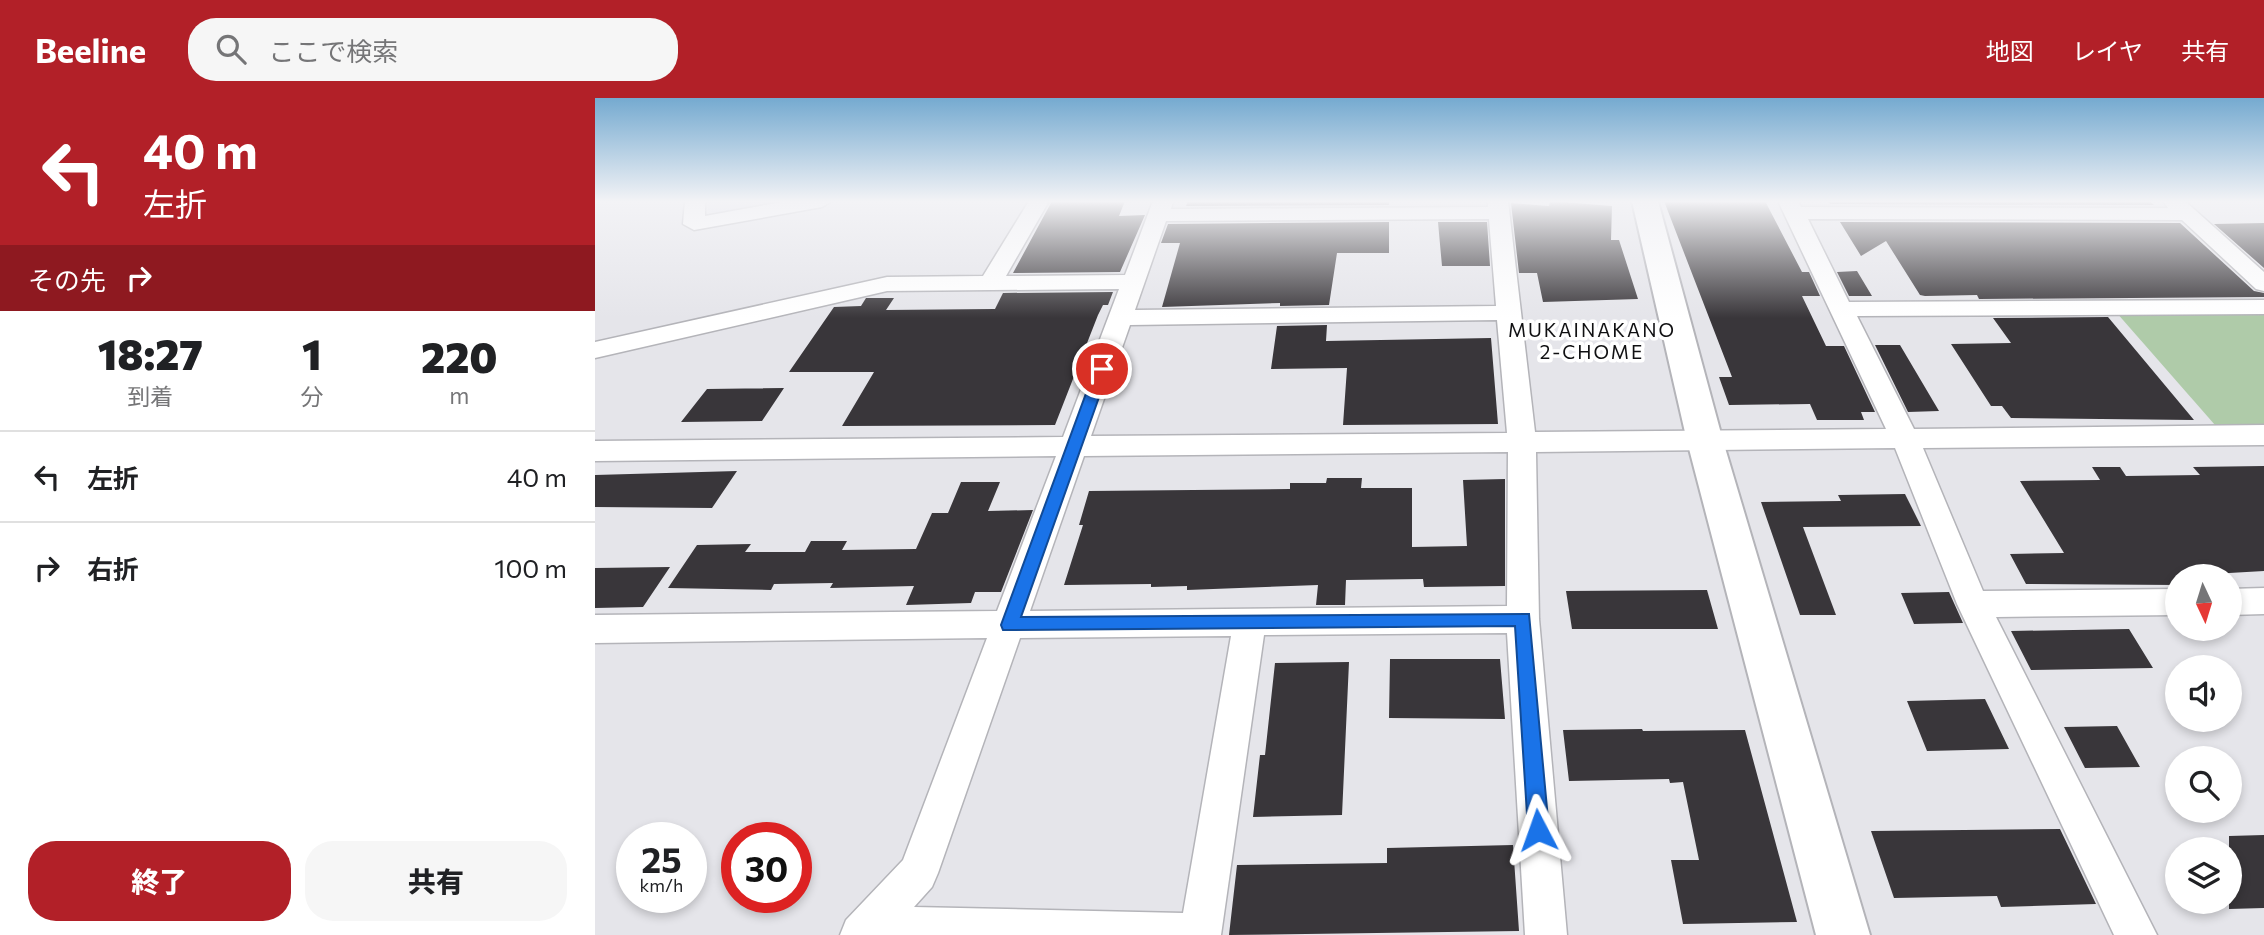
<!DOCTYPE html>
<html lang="ja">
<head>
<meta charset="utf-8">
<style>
	:root { --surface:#fff; --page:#f6f6f6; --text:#202124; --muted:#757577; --line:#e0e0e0; --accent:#b22028 }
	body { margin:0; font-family:Commissioner,"Noto Sans JP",sans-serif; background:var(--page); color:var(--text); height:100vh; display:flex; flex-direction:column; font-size:26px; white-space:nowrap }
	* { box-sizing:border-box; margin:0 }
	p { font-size:23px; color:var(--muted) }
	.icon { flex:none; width:38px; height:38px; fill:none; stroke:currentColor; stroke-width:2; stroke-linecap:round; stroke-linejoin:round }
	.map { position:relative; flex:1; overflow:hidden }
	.details { display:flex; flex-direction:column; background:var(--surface); width:595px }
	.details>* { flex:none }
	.hud { background:#b22028; color:#fff; overflow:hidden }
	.needle { width:46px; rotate:176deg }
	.tools { position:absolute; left:1570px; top:466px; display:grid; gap:14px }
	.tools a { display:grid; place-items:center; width:77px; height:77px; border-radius:50%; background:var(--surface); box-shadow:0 4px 10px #0003; font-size:35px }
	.speed { position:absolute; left:21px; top:724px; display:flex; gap:14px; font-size:35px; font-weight:700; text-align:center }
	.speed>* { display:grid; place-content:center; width:91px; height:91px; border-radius:50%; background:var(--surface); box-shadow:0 4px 10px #0003; line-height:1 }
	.speed small { font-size:18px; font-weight:400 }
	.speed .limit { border:10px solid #d22; background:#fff; color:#111 }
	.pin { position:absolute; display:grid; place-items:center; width:60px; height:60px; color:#fff; margin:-30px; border:4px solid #fff; border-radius:50%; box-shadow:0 2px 7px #0007 }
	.me { position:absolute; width:77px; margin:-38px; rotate:356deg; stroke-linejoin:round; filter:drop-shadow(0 0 5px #0008) }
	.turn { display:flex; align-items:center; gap:24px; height:147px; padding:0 28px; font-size:32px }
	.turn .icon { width:91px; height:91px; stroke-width:2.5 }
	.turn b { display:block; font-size:49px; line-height:60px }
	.then { display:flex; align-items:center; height:66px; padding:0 28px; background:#0003; gap:14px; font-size:26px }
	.eta { display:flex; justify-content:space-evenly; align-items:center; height:119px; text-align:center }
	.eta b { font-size:42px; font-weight:800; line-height:49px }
	.cta { display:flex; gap:14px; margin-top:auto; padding:14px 28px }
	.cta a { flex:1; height:80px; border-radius:28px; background:var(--accent); color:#fff; font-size:28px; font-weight:800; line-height:80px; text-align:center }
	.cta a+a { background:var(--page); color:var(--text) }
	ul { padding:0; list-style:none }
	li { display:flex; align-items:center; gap:21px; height:91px; padding:0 28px; border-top:2px solid var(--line) }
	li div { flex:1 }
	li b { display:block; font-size:26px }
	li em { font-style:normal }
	header { display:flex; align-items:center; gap:42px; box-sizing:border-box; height:98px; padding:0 35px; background:var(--accent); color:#fff }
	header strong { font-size:33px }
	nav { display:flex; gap:38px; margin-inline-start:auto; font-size:24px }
	.search { width:490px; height:63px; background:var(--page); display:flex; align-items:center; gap:18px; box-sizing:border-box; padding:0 24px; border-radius:28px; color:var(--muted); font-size:26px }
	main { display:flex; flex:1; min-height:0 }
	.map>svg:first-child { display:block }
</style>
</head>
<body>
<header>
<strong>Beeline</strong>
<div class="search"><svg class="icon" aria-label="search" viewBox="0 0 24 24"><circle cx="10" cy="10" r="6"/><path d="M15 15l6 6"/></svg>ここで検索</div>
<nav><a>地図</a><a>レイヤ</a><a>共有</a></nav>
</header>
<main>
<section class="details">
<div class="hud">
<div class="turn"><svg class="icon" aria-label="left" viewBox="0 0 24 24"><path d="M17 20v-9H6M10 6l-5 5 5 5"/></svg><div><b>40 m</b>左折</div></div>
<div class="then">その先<svg class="icon" aria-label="right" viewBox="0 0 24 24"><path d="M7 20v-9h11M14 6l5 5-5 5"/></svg></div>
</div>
<div class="eta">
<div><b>18:27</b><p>到着</p></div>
<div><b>1</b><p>分</p></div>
<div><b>220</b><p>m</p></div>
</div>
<ul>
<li><svg class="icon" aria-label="left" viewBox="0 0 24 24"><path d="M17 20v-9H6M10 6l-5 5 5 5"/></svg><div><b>左折</b></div><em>40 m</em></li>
<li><svg class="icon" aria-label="right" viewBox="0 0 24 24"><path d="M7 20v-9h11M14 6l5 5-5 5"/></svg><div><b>右折</b></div><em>100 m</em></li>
</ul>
<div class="cta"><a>終了</a><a>共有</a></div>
</section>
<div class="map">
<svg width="1669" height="837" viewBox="0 0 1669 837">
	<rect width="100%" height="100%" fill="#e5e5ea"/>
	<!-- built -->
	<path fill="#dcdce9" d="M 114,103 L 190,103 L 124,115 L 113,113 Z"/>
	<!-- green -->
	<path fill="#afcba9" d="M 1669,212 L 1669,326 L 1620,327 L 1521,214 Z"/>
	<!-- building -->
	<path fill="#39363a" d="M 457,103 L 530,103 L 524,118 L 550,117 L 525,174 L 418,175 Z
		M 593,103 L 794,103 L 794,107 L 591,108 Z
		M 955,103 L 1017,108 L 1016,142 L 1024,142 L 1043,201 L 948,204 L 942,175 L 924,175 L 916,105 L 954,108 Z
		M 1069,103 L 1170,103 L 1207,174 L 1214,174 L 1225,198 L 1207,198 L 1231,248 L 1249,248 L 1280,314 L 1266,314 L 1269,322 L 1222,322 L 1215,306 L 1134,307 L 1124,279 L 1137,279 Z
		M 1233,103 L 1554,103 L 1559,107 L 1235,106 Z
		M 794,124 L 794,155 L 742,155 L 734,207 L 685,208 L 685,205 L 567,209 L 585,145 L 566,145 L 573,126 Z
		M 843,124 L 892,124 L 895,168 L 847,168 Z
		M 1245,124 L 1585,125 L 1659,193 L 1669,195 L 1669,199 L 1384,201 L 1382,197 L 1330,198 L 1325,197 L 1291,143 L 1266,158 Z
		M 1669,125 L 1669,170 L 1619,126 Z
		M 1262,173 L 1277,198 L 1254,198 L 1242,174 Z
		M 518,194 L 513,207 L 508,207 L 503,217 L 460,327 L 247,328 L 279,274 L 194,274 L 239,209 L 266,208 L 271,200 L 299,200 L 291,212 L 400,211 L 408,195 Z
		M 1513,219 L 1599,322 L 1416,320 L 1407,308 L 1396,308 L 1356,246 L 1416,245 L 1398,220 Z
		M 732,227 L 731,243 L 896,240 L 903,326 L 748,327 L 752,270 L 676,271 L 682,228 Z
		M 1280,247 L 1305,247 L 1344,313 L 1313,314 Z
		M 189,290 L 167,323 L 86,324 L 112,291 Z
		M 1669,368 L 1669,473 L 1582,478 L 1582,487 L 1431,486 L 1415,456 L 1469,455 L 1425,383 L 1505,382 L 1497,369 L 1525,369 L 1531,378 L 1605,377 L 1598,369 Z
		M 142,373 L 117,410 L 0,409 L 0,377 Z
		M 732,380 L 767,380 L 766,390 L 817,390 L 817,449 L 872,448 L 868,382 L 910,381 L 910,488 L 829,489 L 828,481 L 751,482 L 750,507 L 721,507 L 723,487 L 592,492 L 592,488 L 556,489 L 556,486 L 469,487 L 488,427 L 484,427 L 494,393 L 695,391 L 695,385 L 731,385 Z
		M 366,384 L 405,384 L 393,413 L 438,412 L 406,494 L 380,494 L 376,505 L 311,507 L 319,488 L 235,490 L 238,485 L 179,486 L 176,492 L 73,490 L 102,447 L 156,446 L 150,454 L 210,454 L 216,443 L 252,443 L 247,452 L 321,451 L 337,415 L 353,415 Z
		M 1310,396 L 1326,428 L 1208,429 L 1241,517 L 1205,517 L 1166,404 L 1246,403 L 1243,397 Z
		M 75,469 L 48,509 L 0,510 L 0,470 Z
		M 1112,492 L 1123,531 L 977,531 L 971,493 Z
		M 1354,494 L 1368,525 L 1319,526 L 1306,495 Z
		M 1534,531 L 1558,570 L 1436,572 L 1416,533 Z
		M 795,561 L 905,561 L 910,621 L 794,620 Z
		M 754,564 L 747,717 L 658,719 L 665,657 L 670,657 L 680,565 Z
		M 1390,601 L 1414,651 L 1332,653 L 1312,603 Z
		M 1522,628 L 1545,669 L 1490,670 L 1469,629 Z
		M 1047,631 L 1048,633 L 1150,632 L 1202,824 L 1088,826 L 1076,762 L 1104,762 L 1088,684 L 1075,685 L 1074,681 L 974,683 L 968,632 Z
		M 1465,731 L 1501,806 L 1406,809 L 1402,798 L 1299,800 L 1276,733 Z
		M 1669,737 L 1669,810 L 1634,811 L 1634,738 Z
		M 918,747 L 924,833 L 634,837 L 642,767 L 792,765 L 792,750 Z"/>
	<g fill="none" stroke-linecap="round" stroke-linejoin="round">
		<defs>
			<path id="street" d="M 90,103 L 110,103 L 110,118 L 192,103 L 237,103 L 227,109 L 99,132 L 88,126 Z
				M 434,103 L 454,103 L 411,178 L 530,177 L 558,103 L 578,103 L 576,111 L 893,109 L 893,103 L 913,103 L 940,334 L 1291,331 L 1183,103 L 1203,103 L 1206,109 L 1573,110 L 1568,103 L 1590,103 L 1669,174 L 1669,193 L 1661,191 L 1587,122 L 1213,121 L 1254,204 L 1669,202 L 1669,216 L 1262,218 L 1319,331 L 1669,327 L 1669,347 L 1328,350 L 1388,493 L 1582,491 L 1582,517 L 1401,519 L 1562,837 L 1519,837 L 1362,506 L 1300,350 L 941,354 L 944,521 L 972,837 L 930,837 L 912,535 L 669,537 L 626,837 L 245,837 L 251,822 L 308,762 L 392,540 L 0,545 L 0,517 L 402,513 L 461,358 L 0,363 L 0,343 L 468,339 L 524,191 L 292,193 L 0,260 L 0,244 L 292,179 L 388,178 ZM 894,121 L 901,208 L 540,212 L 571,123 ZM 902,222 L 912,335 L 496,338 L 535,227 ZM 913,354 L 912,508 L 435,513 L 489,358 ZM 636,538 L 588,815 L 319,809 L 337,789 L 343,775 L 425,540 Z
				M 1669,490 L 1669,516 L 1634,517 L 1634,491 Z"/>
			<path id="secondary" d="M 1037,103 L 1063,103 L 1128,343 L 1275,837 L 1221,837 L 1092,343 Z"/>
		</defs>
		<!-- street casing -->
		<use href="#street" stroke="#b4b4b9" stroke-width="3"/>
		<!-- secondary casing -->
		<use href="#secondary" stroke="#b4b4b9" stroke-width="4"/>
		<!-- street -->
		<use href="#street" fill="#fff" fill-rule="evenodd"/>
		<!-- secondary -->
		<use href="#secondary" fill="#fff" fill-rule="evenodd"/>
	</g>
	<!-- sky -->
	<linearGradient id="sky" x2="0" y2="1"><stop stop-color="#75aad0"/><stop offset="0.47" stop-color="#f3f3f6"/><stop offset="1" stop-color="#f3f3f6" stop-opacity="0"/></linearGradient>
	<rect width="1669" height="220" fill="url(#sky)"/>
	<!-- route -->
	<path fill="#1a73e8" stroke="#114b97" stroke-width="2" d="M 507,267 L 514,271 L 426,519 L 934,516 L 954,732 L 951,739 L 943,742 L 936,739 L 933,732 L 920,528 L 408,532 L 406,527 L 500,271 Z"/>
	<g text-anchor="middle" stroke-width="7" stroke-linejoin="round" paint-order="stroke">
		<!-- neighbourhood labels -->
		<g font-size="19" letter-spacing="2" fill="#101012" stroke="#fff">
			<text x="997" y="239">MUKAINAKANO<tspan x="997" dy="22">2-CHOME</tspan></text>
		</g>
	</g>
</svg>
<div class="tools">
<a><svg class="needle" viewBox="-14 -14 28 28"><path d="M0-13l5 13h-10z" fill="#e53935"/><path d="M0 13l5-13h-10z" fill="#757577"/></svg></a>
<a><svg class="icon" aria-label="sound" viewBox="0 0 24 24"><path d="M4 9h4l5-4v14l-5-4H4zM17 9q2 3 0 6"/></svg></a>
<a><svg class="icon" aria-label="search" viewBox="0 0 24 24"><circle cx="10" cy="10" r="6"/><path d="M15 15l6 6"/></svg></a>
<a><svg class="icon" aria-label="layers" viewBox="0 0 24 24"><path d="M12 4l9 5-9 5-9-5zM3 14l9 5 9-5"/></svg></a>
</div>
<div class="speed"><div>25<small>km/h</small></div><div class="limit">30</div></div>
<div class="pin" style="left:507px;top:271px;background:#d93025"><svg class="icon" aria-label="arrive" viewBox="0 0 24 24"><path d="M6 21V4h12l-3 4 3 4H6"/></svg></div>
<svg class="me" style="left:943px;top:732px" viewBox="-20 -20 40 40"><path d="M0-17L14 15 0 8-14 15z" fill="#1a73e8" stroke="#fff" stroke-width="4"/></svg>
</div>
</main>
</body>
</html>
